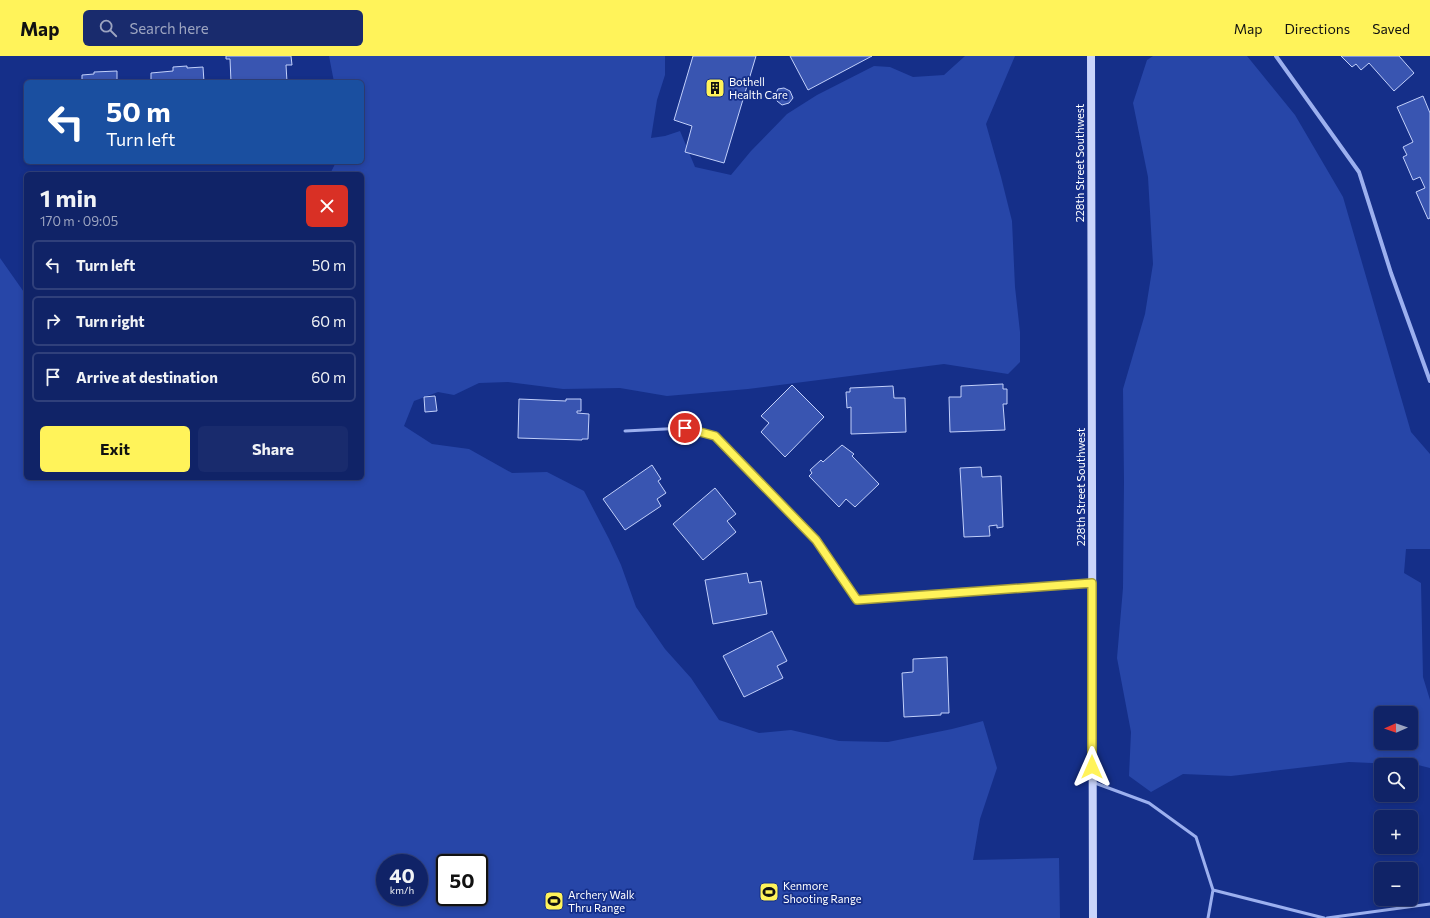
<!DOCTYPE html>
<html lang="en">
<head>
<meta charset="utf-8">
<style>
	:root { --surface:#102367; --page:#192b6d; --text:#f1f3f6; --muted:#9ca4c0; --line:#30407b; --accent:#fff35a }
	body { margin:0; font-family:Commissioner,sans-serif; background:var(--page); color:var(--text); height:100vh; display:flex; flex-direction:column; font-size:15px; white-space:nowrap }
	* { box-sizing:border-box; margin:0 }
	p { font-size:13px; color:var(--muted) }
	.icon { flex:none; width:22px; height:22px; fill:none; stroke:currentColor; stroke-width:2; stroke-linecap:round; stroke-linejoin:round }
	.map { position:relative; flex:1; overflow:hidden }
	.panel { position:absolute; left:24px; top:116px; width:340px; height:308px; display:flex; flex-direction:column; background:var(--surface); border-radius:6px; box-shadow:0 2px 6px #0003,0 0 0 1px var(--line) }
	.panel>* { flex:none }
	.top-card { position:absolute; left:24px; top:24px; width:340px; height:84px; border-radius:6px; box-shadow:0 2px 6px #0003,0 0 0 1px var(--line); background:#1a4fa0; color:#fff; overflow:hidden }
	.needle { width:26px; rotate:268deg }
	.controls { position:absolute; left:1374px; top:650px; display:grid; gap:8px }
	.controls a { display:grid; place-items:center; width:44px; height:44px; border-radius:6px; background:var(--surface); box-shadow:0 2px 6px #0003,0 0 0 1px var(--line); font-size:20px }
	.speed { position:absolute; left:376px; top:798px; display:flex; gap:8px; font-size:20px; font-weight:700; text-align:center }
	.speed>* { display:grid; place-content:center; width:52px; height:52px; border-radius:50%; background:var(--surface); box-shadow:0 2px 6px #0003,0 0 0 1px var(--line); line-height:1 }
	.speed small { font-size:10px; font-weight:400 }
	.speed .limit { border:2px solid #111; border-radius:6px; background:#fff; color:#111 }
	.pin { position:absolute; display:grid; place-items:center; width:34px; height:34px; color:#fff; margin:-17px; border:2px solid #fff; border-radius:50%; box-shadow:0 1px 4px #0007 }
	.me { position:absolute; width:44px; margin:-22px; rotate:0deg; stroke-linejoin:round; filter:drop-shadow(0 0 3px #0008) }
	.turn { display:flex; align-items:center; gap:14px; height:84px; padding:0 16px; font-size:18px }
	.turn .icon { width:52px; height:52px; stroke-width:2.5 }
	.turn b { display:block; font-size:28px; line-height:34px }
	.round { display:grid; place-items:center; flex:none; width:42px; height:42px; border-radius:6px; background:var(--page) }
	.summary { display:flex; align-items:center; justify-content:space-between; height:68px; padding:0 16px }
	h1 { font-size:24px; font-weight:700; line-height:30px }
	.cta { display:flex; gap:8px; margin-top:auto; padding:8px 16px }
	.cta a { flex:1; height:46px; border-radius:6px; background:var(--accent); color:#111; font-size:16px; font-weight:700; line-height:46px; text-align:center }
	.cta a+a { background:var(--page); color:var(--text) }
	ul { padding:0; list-style:none }
	li { display:flex; align-items:center; gap:12px; height:50px; margin:0 8px 6px; padding:0 8px; border:2px solid var(--line); border-radius:6px }
	li div { flex:1 }
	li b { display:block; font-size:15px }
	li em { font-style:normal }
	header { display:flex; align-items:center; gap:24px; box-sizing:border-box; height:56px; padding:0 20px; background:var(--accent); color:#111 }
	header strong { font-size:19px }
	nav { display:flex; gap:22px; margin-inline-start:auto; font-size:14px }
	.search { width:280px; height:36px; background:var(--page); display:flex; align-items:center; gap:10px; box-sizing:border-box; padding:0 14px; border-radius:6px; color:var(--muted); font-size:15px }
	.map>svg:first-child { display:block }
</style>
</head>
<body>
<header>
<strong>Map</strong>
<div class="search"><svg class="icon" aria-label="search" viewBox="0 0 24 24"><circle cx="10" cy="10" r="6"/><path d="M15 15l6 6"/></svg>Search here</div>
<nav><a>Map</a><a>Directions</a><a>Saved</a></nav>
</header>
<div class="map">
<svg width="1430" height="862" viewBox="0 0 1430 862">
	<rect width="100%" height="100%" fill="#152f89"/>
	<!-- green -->
	<path fill="#2746a8" fill-rule="evenodd" d="M 329,0 L 665,0 L 665,19 L 657,44 L 651,82 L 665,80 L 680,75 L 695,111 L 731,119 L 751,95 L 787,58 L 817,39 L 874,10 L 890,11 L 913,21 L 944,19 L 965,0 L 1015,0 L 986,68 L 1001,121 L 1012,165 L 1015,231 L 1020,276 L 1020,306 L 1008,318 L 944,308 L 748,333 L 667,340 L 620,332 L 563,333 L 508,326 L 479,327 L 454,339 L 438,336 L 414,345 L 404,370 L 432,388 L 469,393 L 512,417 L 547,416 L 584,435 L 609,483 L 621,509 L 636,551 L 665,593 L 691,622 L 719,664 L 759,677 L 791,674 L 839,685 L 888,686 L 952,673 L 983,665 L 997,712 L 980,763 L 973,804 L 1059,802 L 1060,862 L 0,862 L 0,202 L 26,239 L 26,422 L 362,422 L 362,118 L 330,118 L 336,106 L 362,106 L 362,26 L 334,26 ZM 385,807 L 419,807 L 419,841 L 385,841 ZM 445,807 L 479,807 L 479,841 L 445,841 Z
		M 1153,0 L 1247,0 L 1295,59 L 1343,141 L 1411,376 L 1430,398 L 1430,493 L 1406,493 L 1404,517 L 1421,527 L 1423,621 L 1430,644 L 1430,712 L 1418,709 L 1349,706 L 1231,720 L 1183,718 L 1151,736 L 1129,720 L 1131,676 L 1117,602 L 1123,532 L 1124,426 L 1123,333 L 1145,258 L 1153,208 L 1148,121 L 1133,47 L 1147,4 ZM 1381,657 L 1411,657 L 1411,687 L 1381,687 Z"/>
	<!-- building -->
	<path fill="#3955b1" stroke="#c2d0fb" d="M 226,0 L 291,0 L 292,9 L 286,9 L 287,26 L 231,26 L 230,3 L 226,3 Z
		M 693,0 L 756,0 L 724,107 L 685,96 L 692,70 L 674,64 Z
		M 790,0 L 872,0 L 808,34 Z
		M 1341,0 L 1399,0 L 1414,17 L 1394,35 L 1369,7 L 1361,14 L 1356,8 L 1352,11 Z
		M 187,10 L 187,12 L 203,11 L 204,26 L 151,26 L 151,17 L 173,15 L 173,11 Z
		M 117,15 L 117,24 L 129,24 L 129,26 L 82,26 L 82,19 L 94,18 L 94,16 Z
		M 784,32 L 790,35 L 793,42 L 789,47 L 782,49 L 777,45 L 775,39 L 778,33 Z
		M 1423,40 L 1430,57 L 1430,162 L 1428,163 L 1416,136 L 1425,132 L 1420,121 L 1413,124 L 1403,101 L 1407,99 L 1403,91 L 1413,86 L 1397,51 Z
		M 1003,328 L 1003,333 L 1007,333 L 1007,348 L 1003,348 L 1005,374 L 950,376 L 949,341 L 961,341 L 961,330 Z
		M 792,329 L 824,361 L 785,401 L 761,376 L 769,367 L 761,360 Z
		M 893,330 L 894,342 L 905,342 L 906,376 L 851,378 L 851,351 L 847,352 L 846,336 L 850,336 L 850,332 Z
		M 435,340 L 437,355 L 425,356 L 424,341 Z
		M 519,343 L 566,345 L 566,343 L 581,343 L 581,355 L 577,355 L 577,357 L 589,358 L 588,383 L 582,383 L 582,384 L 518,382 Z
		M 842,389 L 854,398 L 852,400 L 879,428 L 855,451 L 846,443 L 839,451 L 809,420 L 812,417 L 810,414 L 821,404 L 823,406 Z
		M 652,409 L 661,423 L 658,425 L 666,437 L 657,443 L 661,450 L 625,474 L 603,443 Z
		M 981,411 L 982,421 L 1001,420 L 1003,471 L 997,472 L 997,469 L 989,470 L 990,480 L 964,481 L 960,412 Z
		M 715,432 L 736,458 L 727,465 L 736,476 L 703,504 L 673,468 Z
		M 747,517 L 749,527 L 761,525 L 767,558 L 713,568 L 705,524 Z
		M 772,575 L 787,605 L 777,610 L 783,622 L 744,641 L 723,600 Z
		M 947,601 L 949,657 L 941,657 L 941,659 L 904,661 L 902,617 L 913,616 L 913,603 Z"/>
	<g fill="none" stroke-linecap="round" stroke-linejoin="round">
		<!-- lane -->
		<path stroke="#9cb0ef" stroke-width="3" d="M 625,375 L 685,372 L 715,380 L 816,484 L 857,544
			M 1095,727 L 1149,747 L 1196,781 L 1213,834 L 1208,862
			M 1213,834 L 1324,862
			M 1327,862 L 1430,848"/>
		<!-- street -->
		<path stroke="#9cb0ef" stroke-width="4" d="M 1276,0 L 1359,116 L 1391,217 L 1430,325
			M 857,544 L 1092,527"/>
		<!-- secondary -->
		<path stroke="#c9d4fb" stroke-width="8" d="M 1091,0 L 1093,862"/>
	</g>
	<g fill="none" stroke-linecap="round" stroke-linejoin="round">
		<defs>
			<path id="route" d="M 685,372 L 715,380 L 816,484 L 857,544 L 1092,527 L 1092,711"/>
		</defs>
		<!-- route casing -->
		<use href="#route" stroke="#a69e3a" stroke-width="10"/>
		<!-- route -->
		<use href="#route" stroke="#fff35a" stroke-width="7"/>
	</g>
	<!-- icons -->
	<defs>
		<symbol id="building-square" viewBox="-11 -11 22 22"><rect x="-9" y="-9" width="18" height="18" rx="4" fill="#fff35a" stroke="#152f89"/><path d="M-4-6H4V6H1V3H-1V6H-4ZM-2.5-4.3h1.7v1.8h-1.7ZM.8-4.3h1.7v1.8H.8ZM-2.5-1h1.7V.8h-1.7ZM.8-1h1.7V.8H.8Z" fill="#111"/></symbol>
		<symbol id="stadium-square" viewBox="-11 -11 22 22"><rect x="-9" y="-9" width="18" height="18" rx="4" fill="#fff35a" stroke="#152f89"/><path d="M0-5a6.5 5 0 1 0 0 10a6.5 5 0 1 0 0-10ZM-3.5-1.8h7v3.6h-7Z" fill="#111"/></symbol>
	</defs>
	<g fill-rule="evenodd">
		<use href="#building-square" x="704" y="21" width="22" height="22"/>
		<use href="#stadium-square" x="758" y="825" width="22" height="22"/>
		<use href="#stadium-square" x="543" y="834" width="22" height="22"/>
	</g>
	<g text-anchor="middle" stroke-width="3.5" stroke-linejoin="round" paint-order="stroke">
		<!-- poi labels -->
		<g font-size="11" fill="#fff" stroke="#152f89" text-anchor="start">
			<text x="729" y="30">Bothell<tspan x="729" dy="13">Health Care</tspan></text>
			<text x="783" y="834">Kenmore<tspan x="783" dy="13">Shooting Range</tspan></text>
			<text x="568" y="843">Archery Walk<tspan x="568" dy="13">Thru Range</tspan></text>
		</g>
		<!-- street labels -->
		<g font-size="11" fill="#fff" stroke="#152f89">
			<text transform="translate(1080 107) rotate(-90)" y="4">228th Street Southwest</text>
			<text transform="translate(1081 431) rotate(-90)" y="4">228th Street Southwest</text>
		</g>
	</g>
</svg>
<div class="controls">
<a><svg class="needle" viewBox="-14 -14 28 28"><path d="M0-13l5 13h-10z" fill="#e53935"/><path d="M0 13l5-13h-10z" fill="#9ca4c0"/></svg></a>
<a><svg class="icon" aria-label="search" viewBox="0 0 24 24"><circle cx="10" cy="10" r="6"/><path d="M15 15l6 6"/></svg></a>
<a>+</a>
<a>−</a>
</div>
<div class="speed"><div>40<small>km/h</small></div><div class="limit">50</div></div>
<div class="pin" style="left:685px;top:372px;background:#d93025"><svg class="icon" aria-label="arrive" viewBox="0 0 24 24"><path d="M6 21V4h12l-3 4 3 4H6"/></svg></div>
<svg class="me" style="left:1092px;top:711px" viewBox="-20 -20 40 40"><path d="M0-17L14 15 0 8-14 15z" fill="#fff35a" stroke="#fff" stroke-width="4"/></svg>
<div class="top-card">
<div class="turn"><svg class="icon" aria-label="left" viewBox="0 0 24 24"><path d="M17 20v-9H6M10 6l-5 5 5 5"/></svg><div><b>50 m</b>Turn left</div></div>
</div>
<section class="panel">
<div class="summary"><div><h1>1 min</h1><p>170 m · 09:05</p></div><a class="round" style="background:#d93025;color:#fff"><svg class="icon" aria-label="close" viewBox="0 0 24 24"><path d="M6 6l12 12M18 6L6 18"/></svg></a></div>
<ul>
<li><svg class="icon" aria-label="left" viewBox="0 0 24 24"><path d="M17 20v-9H6M10 6l-5 5 5 5"/></svg><div><b>Turn left</b></div><em>50 m</em></li>
<li><svg class="icon" aria-label="right" viewBox="0 0 24 24"><path d="M7 20v-9h11M14 6l5 5-5 5"/></svg><div><b>Turn right</b></div><em>60 m</em></li>
<li><svg class="icon" aria-label="arrive" viewBox="0 0 24 24"><path d="M6 21V4h12l-3 4 3 4H6"/></svg><div><b>Arrive at destination</b></div><em>60 m</em></li>
</ul>
<div class="cta"><a>Exit</a><a>Share</a></div>
</section>
</div>
</body>
</html>
